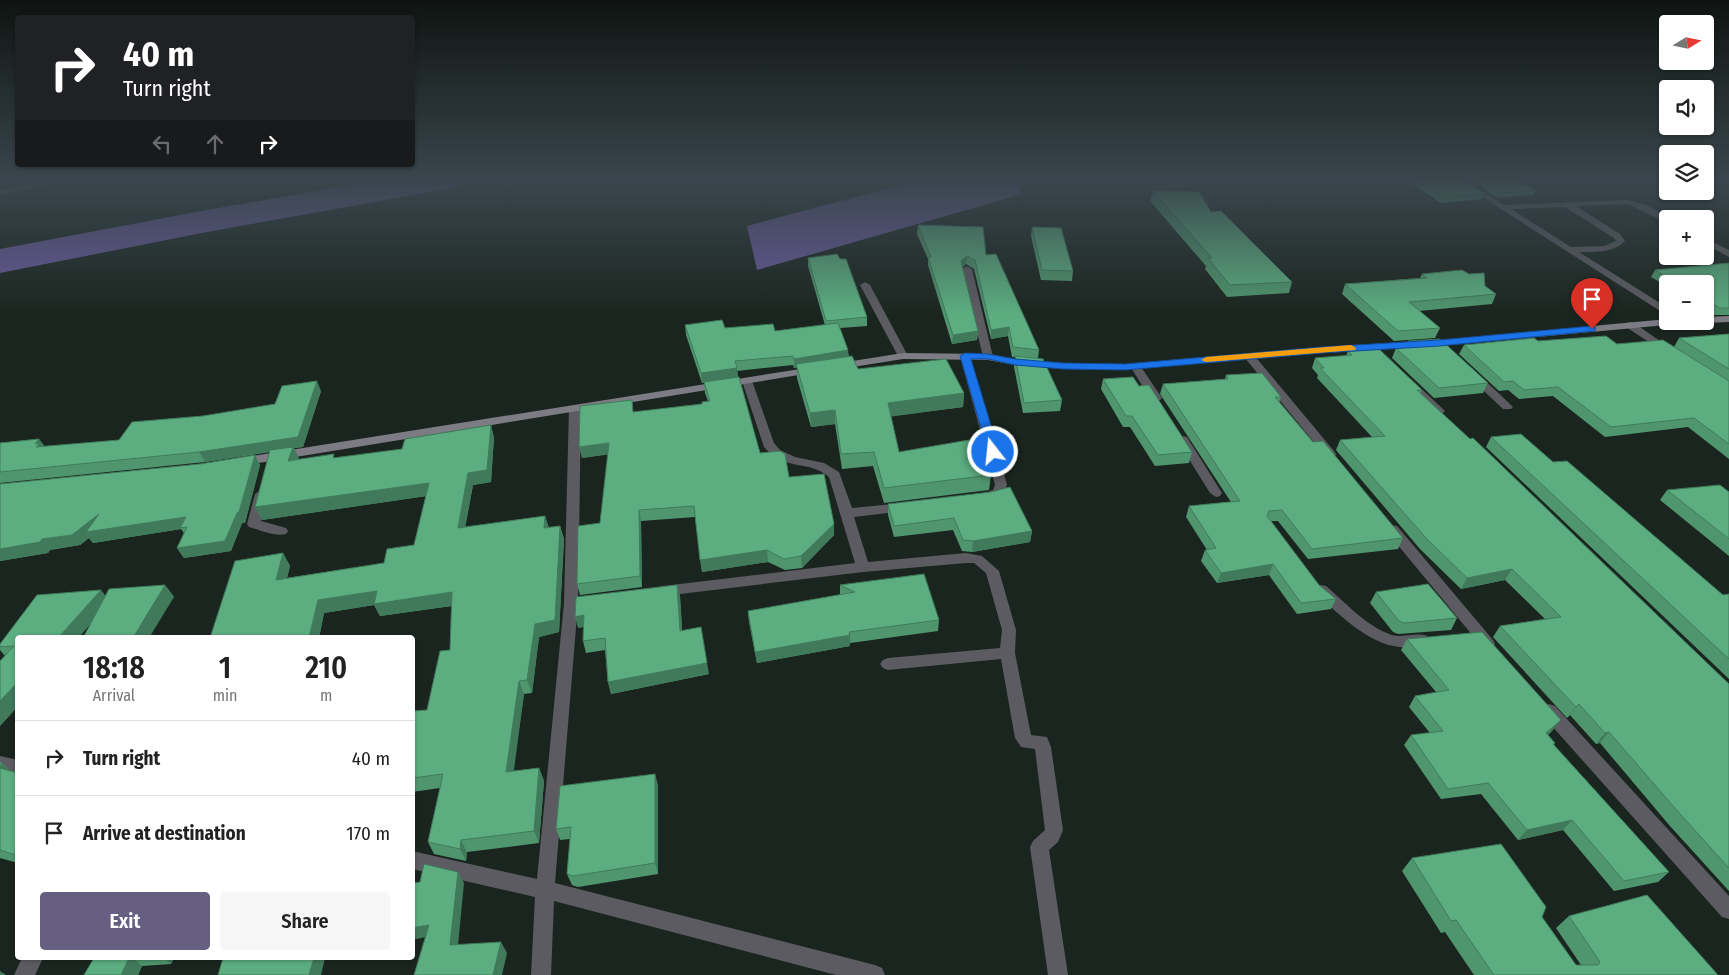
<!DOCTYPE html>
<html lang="en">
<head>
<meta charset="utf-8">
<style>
	:root { --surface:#fff; --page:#f6f6f6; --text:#222; --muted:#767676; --line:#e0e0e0; --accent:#675f81 }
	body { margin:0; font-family:"Fira Sans Condensed",sans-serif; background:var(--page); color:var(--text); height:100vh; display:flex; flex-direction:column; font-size:19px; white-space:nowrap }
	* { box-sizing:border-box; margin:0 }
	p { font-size:16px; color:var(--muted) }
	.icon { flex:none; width:28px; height:28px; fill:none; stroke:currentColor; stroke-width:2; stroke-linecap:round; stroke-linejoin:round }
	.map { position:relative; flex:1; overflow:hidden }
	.details { position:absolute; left:15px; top:635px; width:400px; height:325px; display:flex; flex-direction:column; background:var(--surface); border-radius:5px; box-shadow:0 1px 4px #0004 }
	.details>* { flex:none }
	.top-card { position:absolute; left:15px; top:15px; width:400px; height:152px; border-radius:5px; box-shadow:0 1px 4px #0004; background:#202124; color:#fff; overflow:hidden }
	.needle { width:32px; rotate:80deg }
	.buttons { position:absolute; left:1659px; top:15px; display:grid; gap:10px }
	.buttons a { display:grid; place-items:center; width:55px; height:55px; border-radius:5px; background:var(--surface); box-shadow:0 1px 4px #0004; font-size:25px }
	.pin { position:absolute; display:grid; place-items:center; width:42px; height:42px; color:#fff; margin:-51px -21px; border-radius:50% 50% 50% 0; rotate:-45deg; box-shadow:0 0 5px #0007 }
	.pin .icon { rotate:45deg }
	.me { position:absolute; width:55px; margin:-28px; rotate:344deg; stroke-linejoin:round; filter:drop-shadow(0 0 4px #0008) }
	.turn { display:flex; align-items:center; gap:18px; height:105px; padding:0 25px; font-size:22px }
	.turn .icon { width:65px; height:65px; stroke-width:2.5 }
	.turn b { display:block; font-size:35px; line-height:42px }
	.lanes { display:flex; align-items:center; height:48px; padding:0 25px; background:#0003; justify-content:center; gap:25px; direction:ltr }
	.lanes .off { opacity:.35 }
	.eta { display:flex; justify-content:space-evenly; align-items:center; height:85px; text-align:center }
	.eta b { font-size:30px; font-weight:600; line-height:35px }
	.primary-button { display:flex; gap:10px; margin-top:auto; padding:10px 25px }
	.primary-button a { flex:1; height:58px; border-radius:5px; background:var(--accent); color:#fff; font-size:20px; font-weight:600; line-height:58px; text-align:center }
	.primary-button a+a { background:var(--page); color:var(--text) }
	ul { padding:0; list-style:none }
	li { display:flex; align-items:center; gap:15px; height:75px; padding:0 25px; border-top:1px solid var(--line) }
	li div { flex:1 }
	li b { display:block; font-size:19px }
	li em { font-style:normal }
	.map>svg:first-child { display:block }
</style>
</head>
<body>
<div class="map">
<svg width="1729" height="975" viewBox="0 0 1729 975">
	<rect width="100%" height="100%" fill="#1b251f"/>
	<!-- water -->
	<path fill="#6b5a9e" d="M 922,179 L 1016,179 L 1022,194 L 757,270 L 747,226 Z"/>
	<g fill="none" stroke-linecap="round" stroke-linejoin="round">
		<!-- river -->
		<path fill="#6b5a9e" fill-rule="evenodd" d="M 386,179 L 464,179 L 459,186 L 447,189 L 207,232 L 0,273 L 0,249 L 207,210 Z"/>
		<!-- street -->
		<path fill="#5c5b61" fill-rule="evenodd" d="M 52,179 L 68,179 L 0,195 L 0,191 Z
			M 1454,179 L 1464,179 L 1504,205 L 1628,200 L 1644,204 L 1671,218 L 1668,219 L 1668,222 L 1665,222 L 1628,204 L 1576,206 L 1620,234 L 1625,241 C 1614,253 1595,252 1579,252 L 1668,308 L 1668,316 ZM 1565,207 L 1614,238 L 1616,241 L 1604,246 L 1571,247 L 1511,209 Z
			M 1705,238 L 1729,250 L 1729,257 L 1705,244 Z
			M 967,266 L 972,269 L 993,357 L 988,360 L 983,357 L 962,269 Z
			M 865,282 L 870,285 L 908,356 L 907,358 L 899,358 L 898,356 L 860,285 Z
			M 1630,322 L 1634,323 L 1673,350 L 1668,353 L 1664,352 L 1626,327 L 1626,323 Z
			M 965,353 L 970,356 L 1007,485 L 1003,495 L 986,501 L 980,497 L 982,494 L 993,490 L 995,485 L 960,356 Z
			M 1249,353 L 1253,354 L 1334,451 L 1336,454 L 1334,457 L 1326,457 L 1245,358 L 1244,356 L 1245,354 Z
			M 1135,363 L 1139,364 L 1162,398 L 1160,400 L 1152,400 L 1150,398 L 1130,366 Z
			M 1473,372 L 1477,373 L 1511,405 L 1513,407 L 1511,409 L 1503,409 L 1469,377 L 1468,375 Z
			M 747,378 L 752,381 L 774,443 L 780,450 L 795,457 L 824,463 L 839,472 L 852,508 L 904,503 L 909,504 L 910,507 L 909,510 L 904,511 L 854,517 L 868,562 L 966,553 L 982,556 L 999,571 L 1016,630 L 1015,653 L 1031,735 L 1047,737 L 1051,747 L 1063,830 L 1058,842 L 1049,850 L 1068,975 L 1048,975 L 1030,847 L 1033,841 L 1045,830 L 1035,749 L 1021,747 L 1015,738 L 1001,659 L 888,670 L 883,668 L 880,664 L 883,660 L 888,658 L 1000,648 L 1002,630 L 986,573 L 974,563 L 966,563 L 863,572 L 663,596 L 658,595 L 656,591 L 658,587 L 663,586 L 855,563 L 829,477 C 808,459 785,472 764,447 L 742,381 Z
			M 1408,379 L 1412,380 L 1443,409 L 1445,411 L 1443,413 L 1435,413 L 1404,384 L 1403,382 Z
			M 575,405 L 581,408 L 578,603 L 555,883 L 875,965 L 882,968 L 885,975 L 836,975 L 554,901 L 551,975 L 531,975 L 535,897 L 412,869 L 412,851 L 537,879 L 564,603 L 569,408 Z
			M 1183,436 L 1187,437 L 1222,493 L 1220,496 L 1216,497 L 1210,493 L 1177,440 Z
			M 261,490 L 267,494 L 261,521 L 286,528 L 288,531 L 286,534 C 275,537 260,530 249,527 L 247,524 L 255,494 Z
			M 1392,525 L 1397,526 L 1493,640 L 1495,644 L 1493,648 L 1488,650 L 1483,648 L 1387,532 L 1385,529 L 1387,526 Z
			M 1321,585 L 1326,586 C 1346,603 1367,627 1392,635 C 1404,638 1416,632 1427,636 L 1429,640 L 1427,644 C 1381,659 1348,621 1316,594 L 1314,590 L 1316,586 Z
			M 1549,704 L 1555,706 L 1729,896 L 1729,919 L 1722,917 L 1543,716 L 1541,711 L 1543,706 Z
			M 0,756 L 18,760 L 18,774 L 0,770 Z
			M 22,958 L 43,958 L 35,975 L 14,975 Z"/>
		<!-- secondary -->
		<path fill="#7d7b84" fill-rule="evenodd" d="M 1729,316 L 1729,322 L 1705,323 L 1701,321 L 1705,321 L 1705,317 Z
			M 1668,319 L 1668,321 L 1682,321 L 1677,324 L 1439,346 L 1322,353 L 1125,370 L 1063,369 L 1015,365 L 988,360 L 903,359 L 840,369 L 835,366 L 840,363 L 903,353 L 988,354 L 1015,359 L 1063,363 L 1125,364 L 1322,347 L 1439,340 Z
			M 813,367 L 817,368 L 818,370 L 817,372 L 240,466 L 234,462 L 240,458 Z"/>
	</g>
	<!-- wall -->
	<path fill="#4f966e" d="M 1405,179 L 1462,179 L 1485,194 L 1482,199 L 1441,203 Z
		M 1468,179 L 1524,179 L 1519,180 L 1536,190 L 1533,195 L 1497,198 Z
		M 1153,191 L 1292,282 L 1289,293 L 1227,297 L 1205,269 L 1206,266 L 1150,201 Z
		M 918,225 L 986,255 L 1039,350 L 1038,358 L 1062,400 L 1060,411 L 1023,413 L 1014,367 L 1015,357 L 1012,357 L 1008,336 L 991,339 L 974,269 L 966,264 L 962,268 L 978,331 L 977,340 L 952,344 L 928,265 L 928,259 L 917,234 Z
		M 1032,227 L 1073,271 L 1072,281 L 1041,280 L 1031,236 Z
		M 808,258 L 867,317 L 867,326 L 840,328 L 849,356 L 858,369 L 964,393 L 963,407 L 891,416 L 899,452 L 991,475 L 989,490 L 884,503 L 873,466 L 842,469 L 835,424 L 811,427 L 797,378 L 797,368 L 794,368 L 793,365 L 737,371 L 738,377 L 760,453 L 789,477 L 834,524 L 834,535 L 802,568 L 785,570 L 768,562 L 702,572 L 695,517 L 641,521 L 642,587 L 580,595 L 577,584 L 600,523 L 608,454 L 582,458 L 634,412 L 702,404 L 708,401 L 705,393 L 704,383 L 702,383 L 686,335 L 685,325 L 775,331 L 825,325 L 808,266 Z
		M 1729,263 L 1729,315 L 1715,315 L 1705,309 L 1705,284 L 1668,284 L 1668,287 L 1651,277 L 1655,270 Z
		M 1422,274 L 1485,286 L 1496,294 L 1492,304 L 1419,311 L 1440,328 L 1435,338 L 1394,341 L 1342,294 L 1345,284 L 1420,278 Z
		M 1729,334 L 1729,459 L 1688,427 L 1605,437 L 1553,396 L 1519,399 L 1508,390 L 1499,391 L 1459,354 L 1464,345 L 1538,341 L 1674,347 L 1679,338 Z
		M 1408,341 L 1488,383 L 1483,393 L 1434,398 L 1392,358 L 1396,348 L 1405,348 Z
		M 1348,351 L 1422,390 L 1420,394 L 1729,684 L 1729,891 L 1670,826 L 1600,743 L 1596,744 L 1570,715 L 1567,718 L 1493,637 L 1500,626 L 1545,619 L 1505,580 L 1461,589 L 1420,549 L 1336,450 L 1340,440 L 1372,437 L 1317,378 L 1318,375 L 1312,368 L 1315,358 L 1346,356 Z
		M 1226,375 L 1281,397 L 1279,403 L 1313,442 L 1403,538 L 1398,549 L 1308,559 L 1278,521 L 1271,521 L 1319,585 L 1336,599 L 1331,609 L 1297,614 L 1269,575 L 1217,583 L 1201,561 L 1205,550 L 1207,550 L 1186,517 L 1189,506 L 1231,502 L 1160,394 L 1163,384 L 1225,379 Z
		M 1103,379 L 1139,386 L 1192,452 L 1189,463 L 1155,466 L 1130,427 L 1123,427 L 1101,389 Z
		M 321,391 L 303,447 L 294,448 L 299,459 L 335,458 L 494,437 L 491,482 L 473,485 L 465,527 L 545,516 L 549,528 L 560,526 L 564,539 L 559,632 L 539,637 L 532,693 L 524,694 L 513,771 L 539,768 L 544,781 L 539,843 L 467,852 L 466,861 L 434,854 L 428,842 L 440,788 L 412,792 L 412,711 L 427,710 L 450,650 L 452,606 L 380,616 L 374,605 L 324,613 L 319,638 L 210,638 L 283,553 L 290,566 L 287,578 L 384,563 L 414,545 L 426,496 L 262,520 L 255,507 L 270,452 L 205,462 L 0,483 L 0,443 L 39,439 L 45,447 L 119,440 L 203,416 L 275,404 Z
		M 1491,437 L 1553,462 L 1723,595 L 1729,594 L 1729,679 L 1486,447 Z
		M 255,455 L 260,465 L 245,523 L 242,523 L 231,551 L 184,558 L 177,548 L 184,533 L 181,529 L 93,543 L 89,538 L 80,545 L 50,550 L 48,553 L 0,561 L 0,484 L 200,464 Z
		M 1667,490 L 1729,492 L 1729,556 L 1660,500 Z
		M 888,504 L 1032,531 L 1030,542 L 972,552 L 962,551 L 953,530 L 894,537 L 888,515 Z
		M 165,585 L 174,597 L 90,624 L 78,638 L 18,638 L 18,706 L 0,726 L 0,661 L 5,656 L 0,650 L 0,644 L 101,590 L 105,596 Z
		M 677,585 L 680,596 L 682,631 L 709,674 L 611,694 L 608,682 L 605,650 L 586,653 L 583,641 L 583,627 L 578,628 Z
		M 840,585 L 939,620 L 938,631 L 850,643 L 850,646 L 757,663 L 749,622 L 748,611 L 840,595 Z
		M 1376,592 L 1457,618 L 1451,630 L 1398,634 L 1393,632 L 1370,603 Z
		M 1407,639 L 1553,730 L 1548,735 L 1555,743 L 1554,745 L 1669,872 L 1658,882 L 1614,891 L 1563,830 L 1518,840 L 1481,794 L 1441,799 L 1404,745 L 1411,735 L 1430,733 L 1409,707 L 1415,696 L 1436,692 L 1401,650 Z
		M 0,762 L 2,763 L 10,771 L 18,773 L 18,863 L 0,858 Z
		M 658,785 L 658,874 L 578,887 L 572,885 L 567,874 L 570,839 L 560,840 L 556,829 Z
		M 1412,858 L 1542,917 L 1576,965 L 1581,965 L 1556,928 L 1569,916 L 1718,975 L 1474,975 L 1445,932 L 1441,933 L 1402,871 Z
		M 94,958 L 174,958 L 171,964 L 142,966 L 138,975 L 84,975 Z"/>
	<!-- shaded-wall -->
	<path fill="#407a5a" d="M 967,256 L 966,264 L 960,269 L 961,261 Z
		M 1009,327 L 1008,336 L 991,339 L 991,330 Z
		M 978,331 L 977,340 L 952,344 L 953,335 Z
		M 848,350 L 849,360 L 796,364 L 797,368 L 794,368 L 794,359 Z
		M 737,368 L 738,377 L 702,383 L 701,373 Z
		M 317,381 L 321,391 L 303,447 L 294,448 L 299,459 L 294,473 L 288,461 L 292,448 L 205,462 L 199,452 Z
		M 964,393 L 963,407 L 888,417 L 888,403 Z
		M 835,410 L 835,424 L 811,427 L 810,413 Z
		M 491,425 L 494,437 L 491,482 L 473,485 L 463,540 L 458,528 L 468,473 Z
		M 39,439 L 46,449 L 36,447 L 35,444 Z
		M 609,443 L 612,454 L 582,458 L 579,447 Z
		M 255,455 L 260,465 L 245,523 L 242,523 L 231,551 L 184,558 L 177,548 Z
		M 429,483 L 434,495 L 262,520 L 255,507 Z
		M 639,510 L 641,521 L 642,587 L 640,576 Z
		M 99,514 L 186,517 L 187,527 L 180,528 L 181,529 L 93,543 L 89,538 L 80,545 L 50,550 L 48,553 L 0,561 L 0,549 L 42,539 Z
		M 545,516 L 549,529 L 544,528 Z
		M 834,524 L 834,535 L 802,568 L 801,556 Z
		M 560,526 L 564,539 L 559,632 L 539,637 L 532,693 L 527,680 L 535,624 Z
		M 1032,531 L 1030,542 L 972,552 L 973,541 Z
		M 767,550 L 768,562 L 702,572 L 700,560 Z
		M 283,553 L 290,566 L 283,593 L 276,580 Z
		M 1273,564 L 1269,575 L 1217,583 L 1221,573 Z
		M 1512,569 L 1505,580 L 1461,589 L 1467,578 Z
		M 165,585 L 174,597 L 149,638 L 133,638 Z
		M 677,585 L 680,596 L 683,643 L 680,631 Z
		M 101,590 L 110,602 L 78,638 L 58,638 Z
		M 377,591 L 452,592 L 457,605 L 380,616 L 374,605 L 324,613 L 319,638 L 309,638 L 318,600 Z
		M 584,615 L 587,626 L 578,628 L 575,617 Z
		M 850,635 L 850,646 L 757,663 L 755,652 Z
		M 707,663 L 709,674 L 611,694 L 608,682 Z
		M 519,681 L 524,694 L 512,785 L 506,772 Z
		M 18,682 L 18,706 L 0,726 L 0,701 Z
		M 1579,704 L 1570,715 L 1567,718 L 1576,707 Z
		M 1561,720 L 1553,730 L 1538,743 L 1546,733 Z
		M 1609,732 L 1600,743 L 1596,744 L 1605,733 Z
		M 2,763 L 14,775 L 0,769 L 0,766 Z
		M 539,768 L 544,781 L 539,843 L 534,831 Z
		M 655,774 L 658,785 L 658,874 L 655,863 Z
		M 1572,820 L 1563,830 L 1518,840 L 1527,830 Z
		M 461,840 L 467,852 L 466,861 L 460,849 Z
		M 458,872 L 464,883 L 457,956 L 450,945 Z
		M 429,925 L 435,935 L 412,940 L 412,928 Z
		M 501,942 L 507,953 L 502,975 L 493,975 Z
		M 129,958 L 133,958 L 142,966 L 138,975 L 121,975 Z
		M 164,958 L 174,958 L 171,964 Z
		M 314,958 L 329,958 L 325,958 L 321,975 L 309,975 Z
		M 0,971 L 6,975 L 0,975 Z"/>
	<!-- building -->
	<path fill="#5cae80" stroke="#407a5a" d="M 1416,179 L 1462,179 L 1485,194 L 1443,197 Z
		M 1479,179 L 1517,179 L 1536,190 L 1500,193 Z
		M 1153,191 L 1199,192 L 1211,212 L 1221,211 L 1292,282 L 1230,285 L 1208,258 L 1212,258 Z
		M 918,225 L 983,227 L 986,255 L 996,254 L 1039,350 L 1013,347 L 1009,327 L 991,330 L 975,260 L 967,256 L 961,261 L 978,331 L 953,335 L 928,257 L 931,257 Z
		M 1032,227 L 1061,228 L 1073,271 L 1042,270 Z
		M 837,254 L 840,259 L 846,259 L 867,317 L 826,321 L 808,258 Z
		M 1729,263 L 1729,308 L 1720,308 L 1705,299 L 1705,284 L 1678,284 L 1655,270 Z
		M 1462,270 L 1469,274 L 1484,273 L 1485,286 L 1496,294 L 1409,302 L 1440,328 L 1398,331 L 1345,284 L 1427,278 L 1422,274 Z
		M 722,320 L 725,328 L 773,324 L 775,331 L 838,323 L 848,350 L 794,359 L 793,356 L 735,361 L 737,368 L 701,373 L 685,325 Z
		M 1729,334 L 1729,369 L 1679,338 Z
		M 1606,336 L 1617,344 L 1663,340 L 1729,381 L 1729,444 L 1694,418 L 1611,427 L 1558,387 L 1524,390 L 1513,381 L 1504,382 L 1464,345 L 1534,338 L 1538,341 Z
		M 1440,339 L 1488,383 L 1439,388 L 1396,348 L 1415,347 L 1408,341 Z
		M 1379,349 L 1422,390 L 1417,390 L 1470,439 L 1473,438 L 1729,684 L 1729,868 L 1681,815 L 1609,732 L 1605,733 L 1579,704 L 1576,707 L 1500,626 L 1561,617 L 1512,569 L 1467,578 L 1426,538 L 1340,440 L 1385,436 L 1320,368 L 1324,368 L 1315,358 L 1352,355 L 1348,351 Z
		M 852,356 L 858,369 L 946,359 L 964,393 L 888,403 L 899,452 L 969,440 L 991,475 L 884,488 L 874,452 L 841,454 L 835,410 L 810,413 L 796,364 Z
		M 1015,356 L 1043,359 L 1062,400 L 1024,403 Z
		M 1262,373 L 1281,397 L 1275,397 L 1313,442 L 1323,441 L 1403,538 L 1312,549 L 1282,510 L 1269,511 L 1267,516 L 1319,585 L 1336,599 L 1301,603 L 1273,564 L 1221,573 L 1205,550 L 1216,548 L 1189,506 L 1240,501 L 1163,384 L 1228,379 L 1226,375 Z
		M 739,377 L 760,453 L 780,451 L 785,454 L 789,477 L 824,474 L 834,524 L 801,556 L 784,559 L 767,550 L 700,560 L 694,506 L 639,510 L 640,576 L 577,584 L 578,526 L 600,523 L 609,443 L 579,447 L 580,406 L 632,400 L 633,412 L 702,404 L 702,402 L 710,401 L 704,382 Z
		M 1133,377 L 1139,386 L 1149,385 L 1192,452 L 1158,455 L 1132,416 L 1126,416 L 1103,379 Z
		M 317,381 L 298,437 L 199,452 L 0,472 L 0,443 L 39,439 L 35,444 L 40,443 L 36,447 L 119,440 L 132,422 L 203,416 L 275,404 L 282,386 Z
		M 491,425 L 487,470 L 468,473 L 458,528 L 545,516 L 544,528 L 560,526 L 555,620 L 535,624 L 527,680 L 519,681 L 506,772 L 539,768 L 534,831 L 461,840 L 460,849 L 428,842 L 443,774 L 412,778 L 412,711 L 427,710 L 440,651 L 450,650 L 452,592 L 374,604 L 377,591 L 318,600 L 309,638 L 210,638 L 235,561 L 283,553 L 276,580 L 384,563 L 387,549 L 414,545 L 429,483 L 255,507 L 270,450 L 293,447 L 288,461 L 334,454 L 333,458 L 402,449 L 405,439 Z
		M 1521,434 L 1553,462 L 1567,461 L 1723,595 L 1729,594 L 1729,659 L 1491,437 Z
		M 255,455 L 239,512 L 237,513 L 225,541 L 177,548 L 187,527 L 180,528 L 186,517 L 86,532 L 99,514 L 72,535 L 42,539 L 40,542 L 0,549 L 0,484 L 200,464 Z
		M 1720,485 L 1729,492 L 1729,539 L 1667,490 Z
		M 1010,487 L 1032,531 L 973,541 L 963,540 L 954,518 L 894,526 L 888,504 L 991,492 Z
		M 924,574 L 939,620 L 849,632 L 850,635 L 755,652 L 748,611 L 855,592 L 840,585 Z
		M 1428,584 L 1457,618 L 1404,623 L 1399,621 L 1376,592 Z
		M 165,585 L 133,638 L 83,638 L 109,589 Z
		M 677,585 L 680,631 L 701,627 L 707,663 L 608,682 L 605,638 L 583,641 L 584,615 L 575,617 L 576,597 Z
		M 101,590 L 58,638 L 18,638 L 18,682 L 0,701 L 0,661 L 14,646 L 0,647 L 0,644 L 37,595 Z
		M 1482,632 L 1561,720 L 1546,733 L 1555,743 L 1553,744 L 1669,872 L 1624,881 L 1572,820 L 1527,830 L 1488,783 L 1448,789 L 1411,735 L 1443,731 L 1415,696 L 1449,690 L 1407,639 Z
		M 0,768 L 18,773 L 18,856 L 0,850 Z
		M 655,774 L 655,863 L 573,876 L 567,874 L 571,827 L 556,829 L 560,786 Z
		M 1501,844 L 1546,907 L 1542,917 L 1576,965 L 1598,965 L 1600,962 L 1569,916 L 1647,895 L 1718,975 L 1494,975 L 1456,920 L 1451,921 L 1412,858 Z
		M 424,864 L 458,872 L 450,945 L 501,942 L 493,975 L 414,975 L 429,925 L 412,928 L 412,883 L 420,882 Z
		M 94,958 L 129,958 L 121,975 L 84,975 Z
		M 223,958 L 314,958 L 309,975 L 218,975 Z"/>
	<!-- sky -->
	<linearGradient id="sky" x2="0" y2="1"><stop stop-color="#0f1411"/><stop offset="0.57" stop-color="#39464d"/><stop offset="1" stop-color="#39464d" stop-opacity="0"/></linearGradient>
	<rect width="1729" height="316" fill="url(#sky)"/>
	<!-- route -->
	<path fill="#1a73e8" stroke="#114b97" d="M 1592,326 L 1595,327 L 1595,331 L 1439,346 L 1322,353 L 1125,370 L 1063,369 L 1015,365 L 988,359 L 971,359 L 999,452 L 993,456 L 988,452 L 960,356 L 965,353 L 988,354 L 1015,359 L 1063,363 L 1125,364 L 1322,347 L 1439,340 Z"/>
	<!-- slow -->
	<path fill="#f59e0b" d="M 1351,345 L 1356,348 L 1355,350 L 1206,362 L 1201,360 L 1206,357 Z"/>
</svg>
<div class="buttons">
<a><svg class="needle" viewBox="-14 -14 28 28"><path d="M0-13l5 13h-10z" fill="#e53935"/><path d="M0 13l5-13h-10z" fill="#767676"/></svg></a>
<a><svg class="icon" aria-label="sound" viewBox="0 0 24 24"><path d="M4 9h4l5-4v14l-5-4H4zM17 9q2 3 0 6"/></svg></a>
<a><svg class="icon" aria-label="layers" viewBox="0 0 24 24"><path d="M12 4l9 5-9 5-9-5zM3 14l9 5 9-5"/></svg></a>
<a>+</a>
<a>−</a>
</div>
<div class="pin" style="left:1592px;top:329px;background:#d93025"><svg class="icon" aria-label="arrive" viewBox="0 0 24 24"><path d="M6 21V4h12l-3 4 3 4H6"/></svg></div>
<svg class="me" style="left:993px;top:452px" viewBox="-20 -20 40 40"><circle r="17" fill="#1a73e8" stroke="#fff" stroke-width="3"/><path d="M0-11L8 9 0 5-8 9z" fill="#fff"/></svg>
<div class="top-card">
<div class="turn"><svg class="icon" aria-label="right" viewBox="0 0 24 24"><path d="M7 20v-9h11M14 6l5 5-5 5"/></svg><div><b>40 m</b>Turn right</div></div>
<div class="lanes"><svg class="icon off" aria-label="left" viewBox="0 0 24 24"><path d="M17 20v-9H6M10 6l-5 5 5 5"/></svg><svg class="icon off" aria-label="ahead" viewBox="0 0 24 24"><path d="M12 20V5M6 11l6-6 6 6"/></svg><svg class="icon" aria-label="right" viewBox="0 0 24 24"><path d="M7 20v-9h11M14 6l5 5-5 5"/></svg></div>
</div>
<section class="details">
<div class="eta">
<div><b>18:18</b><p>Arrival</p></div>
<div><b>1</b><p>min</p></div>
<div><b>210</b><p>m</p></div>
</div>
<ul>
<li><svg class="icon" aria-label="right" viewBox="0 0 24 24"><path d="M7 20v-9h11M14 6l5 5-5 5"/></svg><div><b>Turn right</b></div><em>40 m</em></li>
<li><svg class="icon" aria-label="arrive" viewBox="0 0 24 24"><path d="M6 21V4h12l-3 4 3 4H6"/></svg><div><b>Arrive at destination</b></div><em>170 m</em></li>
</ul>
<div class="primary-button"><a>Exit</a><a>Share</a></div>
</section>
</div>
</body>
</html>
